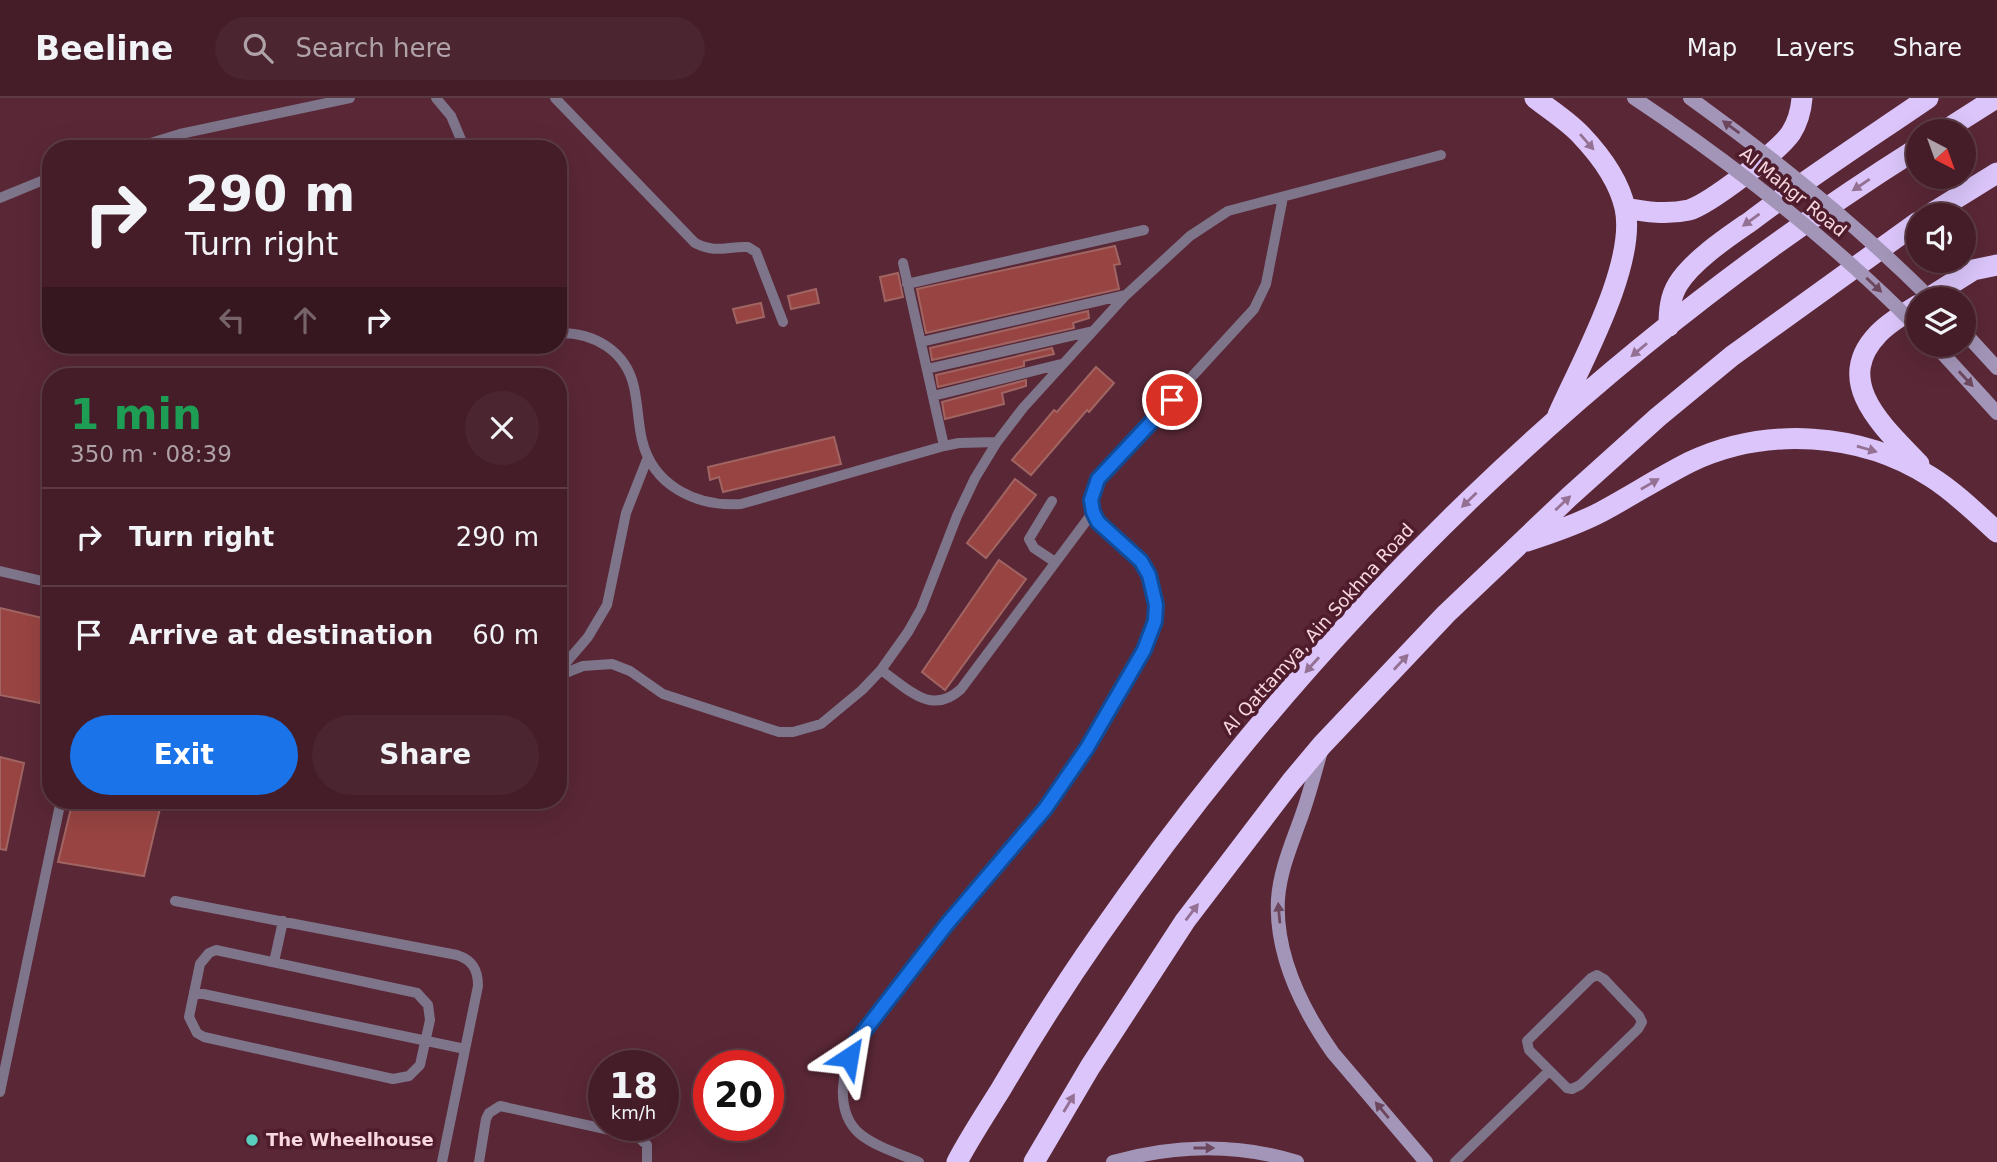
<!DOCTYPE html>
<html lang="en">
<head>
<meta charset="utf-8">
<style>
	:root { --surface:#441d28; --page:#4b2630; --text:#f1f3f6; --muted:#afa2a8; --line:#5c3b45; --accent:#1a73e8 }
	body { margin:0; font-family:"DejaVu Sans",sans-serif; background:var(--page); color:var(--text); height:100vh; display:flex; flex-direction:column; font-size:26px; white-space:nowrap }
	* { box-sizing:border-box; margin:0 }
	p { font-size:23px; color:var(--muted) }
	.icon { flex:none; width:38px; height:38px; fill:none; stroke:currentColor; stroke-width:2; stroke-linecap:round; stroke-linejoin:round }
	.map { position:relative; flex:1; overflow:hidden }
	.panel { position:absolute; left:42px; top:270px; width:525px; height:441px; display:flex; flex-direction:column; background:var(--surface); border-radius:28px; box-shadow:0 7px 28px #0002,0 0 0 2px var(--line) }
	.panel>* { flex:none }
	.guide { position:absolute; left:42px; top:42px; width:525px; height:214px; border-radius:28px; box-shadow:0 7px 28px #0002,0 0 0 2px var(--line); background:#441d28; color:var(--text); overflow:hidden }
	.needle { width:46px; rotate:139deg }
	.buttons { position:absolute; left:1906px; top:21px; display:grid; gap:14px }
	.buttons a { display:grid; place-items:center; width:70px; height:70px; border-radius:50%; background:var(--surface); box-shadow:0 7px 28px #0002,0 0 0 2px var(--line); font-size:35px }
	.speed { position:absolute; left:588px; top:952px; display:flex; gap:14px; font-size:35px; font-weight:700; text-align:center }
	.speed>* { display:grid; place-content:center; width:91px; height:91px; border-radius:50%; background:var(--surface); box-shadow:0 7px 28px #0002,0 0 0 2px var(--line); line-height:1 }
	.speed small { font-size:18px; font-weight:400 }
	.speed .limit { border:10px solid #d22; background:#fff; color:#111 }
	.pin { position:absolute; display:grid; place-items:center; width:60px; height:60px; color:#fff; margin:-30px; border:4px solid #fff; border-radius:50%; box-shadow:0 2px 7px #0007 }
	.me { position:absolute; width:77px; margin:-38px; rotate:33deg; stroke-linejoin:round; filter:drop-shadow(0 0 5px #0008) }
	.turn { display:flex; align-items:center; gap:24px; height:147px; padding:0 28px; font-size:32px }
	.turn .icon { width:91px; height:91px; stroke-width:2.5 }
	.turn b { display:block; font-size:49px; line-height:60px }
	.lanes { display:flex; align-items:center; height:66px; padding:0 28px; background:#0003; justify-content:center; gap:35px; direction:ltr }
	.lanes .off { opacity:.35 }
	.round { display:grid; place-items:center; flex:none; width:74px; height:74px; border-radius:37px; background:var(--page) }
	.overview { display:flex; align-items:center; justify-content:space-between; height:119px; padding:0 28px }
	h1 { font-size:42px; font-weight:600; line-height:52px; color:#1e9e55 }
	.primary-button { display:flex; gap:14px; margin-top:auto; padding:14px 28px }
	.primary-button a { flex:1; height:80px; border-radius:42px; background:var(--accent); color:#fff; font-size:28px; font-weight:600; line-height:80px; text-align:center }
	.primary-button a+a { background:var(--page); color:var(--text) }
	ul { padding:0; list-style:none }
	li { display:flex; align-items:center; gap:21px; height:98px; padding:0 28px; border-top:2px solid var(--line) }
	li div { flex:1 }
	li b { display:block; font-size:26px }
	li em { font-style:normal }
	header { display:flex; align-items:center; gap:42px; box-sizing:border-box; height:98px; padding:0 35px; background:var(--surface); border-bottom:2px solid var(--line) }
	header strong { font-size:33px }
	nav { display:flex; gap:38px; margin-inline-start:auto; font-size:24px }
	.search { width:490px; height:63px; background:var(--page); display:flex; align-items:center; gap:18px; box-sizing:border-box; padding:0 24px; border-radius:38px; color:var(--muted); font-size:26px }
	.map>svg:first-child { display:block }
</style>
</head>
<body>
<header>
<strong>Beeline</strong>
<div class="search"><svg class="icon" aria-label="search" viewBox="0 0 24 24"><circle cx="10" cy="10" r="6"/><path d="M15 15l6 6"/></svg>Search here</div>
<nav><a>Map</a><a>Layers</a><a>Share</a></nav>
</header>
<div class="map">
<svg width="1997" height="1064" viewBox="0 0 1997 1064">
	<rect width="100%" height="100%" fill="#5a2736"/>
	<!-- building -->
	<path fill="#984442" stroke="#a06562" stroke-width="2" d="M 1115,148 L 1120,166 L 1114,167 L 1119,191 L 926,235 L 917,191 Z
		M 898,175 L 903,199 L 885,203 L 880,179 Z
		M 816,191 L 819,205 L 791,211 L 788,198 Z
		M 761,205 L 764,219 L 737,225 L 733,211 Z
		M 1088,213 L 1089,220 L 1073,225 L 1074,230 L 932,262 L 930,250 Z
		M 1052,250 L 1054,256 L 1024,263 L 1024,268 L 938,289 L 936,277 Z
		M 1096,269 L 1114,285 L 1089,314 L 1087,312 L 1031,377 L 1012,362 L 1054,312 L 1057,314 Z
		M 1026,282 L 1026,288 L 1002,295 L 1004,306 L 945,321 L 942,304 Z
		M 834,339 L 841,366 L 723,394 L 719,379 L 710,382 L 708,369 Z
		M 1015,381 L 1036,397 L 986,460 L 967,445 Z
		M 999,462 L 1026,481 L 945,592 L 922,574 Z
		M 0,510 L 51,522 L 51,556 L 40,605 L 0,597 Z
		M 0,659 L 24,665 L 6,752 L 0,751 Z
		M 73,702 L 162,702 L 144,778 L 58,764 Z"/>
	<g fill="none" stroke-linecap="round" stroke-linejoin="round">
		<!-- lane -->
		<path stroke="#7e758b" stroke-width="10" d="M 436,0 L 451,18 L 465,51
			M 555,0 L 695,145 C 717,156 727,148 748,149 L 756,154 L 783,224
			M 131,51 L 180,36 L 350,0
			M 0,100 L 51,79
			M 903,165 L 944,348
			M 907,186 L 1144,132
			M 558,235 C 594,234 626,253 634,289 C 638,307 638,325 642,342 C 653,389 698,409 741,406 L 944,348 L 959,345 L 997,344
			M 921,244 L 1125,197
			M 927,271 L 1093,233
			M 933,298 L 1061,266
			M 1052,403 L 1029,441 L 1034,450 L 1055,464
			M 0,473 L 51,485
			M 881,572 C 907,590 931,619 961,591 L 1093,414
			M 558,574 L 588,539 L 607,507 L 626,415 L 648,359
			M 558,578 L 583,568 L 612,566 L 630,573 L 663,596 L 779,634 L 793,634 L 821,626 L 862,592 L 881,572 L 908,534 L 921,511 L 957,418 L 975,380 L 997,344 L 1023,310 L 1126,197 L 1190,138 L 1228,113 L 1441,57
			M 175,803 L 457,857 C 472,862 478,871 478,888 L 442,1064
			M 216,852 L 417,895 L 428,907 L 430,922 L 420,967 L 409,978 L 393,981 L 204,939 L 197,935 L 189,919 L 200,866 L 209,855 Z
			M 274,864 L 283,823
			M 1597,877 L 1604,881 L 1639,918 L 1642,924 L 1638,931 L 1580,987 L 1572,991 L 1567,990 L 1529,952 L 1527,943 L 1591,880 Z
			M 194,894 L 465,951
			M 0,994 L 61,702
			M 479,1064 L 486,1021 L 489,1015 L 500,1008 L 637,1038 L 647,1047 L 647,1064
			M 919,1064 C 900,1056 876,1049 860,1036 C 834,1014 842,971 855,945 C 886,906 915,865 946,827 C 977,788 1012,753 1043,714 C 1072,678 1095,637 1118,597 C 1131,574 1151,549 1155,521 C 1157,503 1153,481 1142,465 C 1123,435 1075,427 1098,381 L 1254,211 L 1266,186 L 1283,99
			M 1455,1064 L 1549,973"/>
		<!-- secondary -->
		<path stroke="#a395b8" stroke-width="14" d="M 1634,0 L 1668,23
			M 1964,234 L 1997,270
			M 1935,247 L 1997,315
			M 1321,653 C 1314,677 1308,702 1299,725 C 1290,750 1280,774 1278,801 C 1275,856 1302,911 1333,955 L 1426,1064
			M 1113,1064 C 1173,1047 1237,1045 1297,1064"/>
		<!-- highway -->
		<path stroke="#dbc5fa" stroke-width="21" d="M 1535,0 C 1550,12 1568,23 1581,37 C 1600,57 1619,83 1625,110 C 1637,166 1581,265 1558,317
			M 1944,33 L 1996,0
			M 1625,110 C 1646,114 1667,117 1689,112 C 1709,106 1779,53 1791,35 C 1798,24 1801,13 1802,0
			M 1929,117 L 1997,75
			M 1927,201 L 1973,172 L 1997,167
			M 1918,207 C 1904,216 1889,224 1878,236 C 1831,285 1886,331 1919,366
			M 1669,228 C 1669,213 1670,199 1678,186 C 1693,162 1728,139 1751,123 C 1809,79 1868,41 1928,0
			M 1527,443 C 1552,435 1578,426 1601,414 C 1631,398 1660,379 1690,364 C 1766,328 1861,334 1931,379 C 1955,394 1976,415 1997,434
			M 957,1064 C 970,1039 986,1015 1001,991 C 1032,938 1065,886 1100,836 C 1317,523 1596,253 1918,50
			M 1034,1064 L 1090,969 L 1185,823 L 1291,684 L 1322,647 L 1446,516 L 1569,399 L 1658,319 L 1732,258 L 1918,124"/>
		<!-- secondary-bridge -->
		<path stroke="#a395b8" stroke-width="14" d="M 1690,0 C 1775,61 1857,127 1931,201
			M 1668,23 C 1757,85 1841,152 1918,230"/>
	</g>
	<!-- one-way arrows -->
	<defs><path id="oneway-solid" d="M-6-.8H1V-3.2L6.5 0L1 3.2V.8H-6Z" transform="scale(1.75)"/></defs>
	<g fill="#6c465d">
		<use href="#oneway-solid" transform="translate(1731 29) rotate(-144)"/>
		<use href="#oneway-solid" transform="translate(1874 187) rotate(43)"/>
		<use href="#oneway-solid" transform="translate(1966 281) rotate(47)"/>
		<use href="#oneway-solid" transform="translate(1279 815) rotate(-95)"/>
		<use href="#oneway-solid" transform="translate(1382 1012) rotate(-130)"/>
		<use href="#oneway-solid" transform="translate(1204 1050)"/>
	</g>
	<g fill="#947093">
		<use href="#oneway-solid" transform="translate(1587 44) rotate(49)"/>
		<use href="#oneway-solid" transform="translate(1861 87) rotate(146)"/>
		<use href="#oneway-solid" transform="translate(1751 122) rotate(144)"/>
		<use href="#oneway-solid" transform="translate(1639 252) rotate(140)"/>
		<use href="#oneway-solid" transform="translate(1867 351) rotate(16)"/>
		<use href="#oneway-solid" transform="translate(1650 386) rotate(-30)"/>
		<use href="#oneway-solid" transform="translate(1469 402) rotate(136)"/>
		<use href="#oneway-solid" transform="translate(1563 405) rotate(-43)"/>
		<use href="#oneway-solid" transform="translate(1401 564) rotate(-47)"/>
		<use href="#oneway-solid" transform="translate(1312 567) rotate(132)"/>
		<use href="#oneway-solid" transform="translate(1192 814) rotate(-53)"/>
		<use href="#oneway-solid" transform="translate(1069 1005) rotate(-59)"/>
	</g>
	<g fill="none" stroke-linecap="round" stroke-linejoin="round">
		<defs>
			<path id="route" d="M 849,959 L 855,945 L 947,826 L 1045,711 L 1087,650 L 1144,552 L 1155,523 L 1156,507 L 1149,477 L 1141,463 L 1098,424 L 1093,414 L 1091,402 L 1098,381 L 1172,302"/>
		</defs>
		<!-- route casing -->
		<use href="#route" stroke="#114b97" stroke-width="18"/>
		<!-- route -->
		<use href="#route" stroke="#1a73e8" stroke-width="12"/>
	</g>
	<!-- markers -->
	<circle fill="#59cebe" stroke="#4e1c2c" stroke-width="2.5" cx="252" cy="1042" r="7"/>
	<g text-anchor="middle" stroke-width="7" stroke-linejoin="round" paint-order="stroke">
		<!-- street labels -->
		<g font-size="18" fill="#f8d7de" stroke="#4e1c2c">
			<text transform="translate(1793 94) rotate(39)" y="6">Al Mahgr Road</text>
			<text transform="translate(1318 531) rotate(-48)" y="6">Al Qattamya, Ain Sokhna Road</text>
		</g>
		<!-- poi labels -->
		<g font-size="18" font-weight="bold" fill="#f8d7de" stroke="#4e1c2c" text-anchor="start">
			<text x="266" y="1048">The Wheelhouse</text>
		</g>
	</g>
</svg>
<div class="buttons">
<a><svg class="needle" viewBox="-14 -14 28 28"><path d="M0-13l5 13h-10z" fill="#e53935"/><path d="M0 13l5-13h-10z" fill="#afa2a8"/></svg></a>
<a><svg class="icon" aria-label="sound" viewBox="0 0 24 24"><path d="M4 9h4l5-4v14l-5-4H4zM17 9q2 3 0 6"/></svg></a>
<a><svg class="icon" aria-label="layers" viewBox="0 0 24 24"><path d="M12 4l9 5-9 5-9-5zM3 14l9 5 9-5"/></svg></a>
</div>
<div class="speed"><div>18<small>km/h</small></div><div class="limit">20</div></div>
<div class="pin" style="left:1172px;top:302px;background:#d93025"><svg class="icon" aria-label="arrive" viewBox="0 0 24 24"><path d="M6 21V4h12l-3 4 3 4H6"/></svg></div>
<svg class="me" style="left:849px;top:959px" viewBox="-20 -20 40 40"><path d="M0-17L14 15 0 8-14 15z" fill="#1a73e8" stroke="#fff" stroke-width="4"/></svg>
<div class="guide">
<div class="turn"><svg class="icon" aria-label="right" viewBox="0 0 24 24"><path d="M7 20v-9h11M14 6l5 5-5 5"/></svg><div><b>290 m</b>Turn right</div></div>
<div class="lanes"><svg class="icon off" aria-label="left" viewBox="0 0 24 24"><path d="M17 20v-9H6M10 6l-5 5 5 5"/></svg><svg class="icon off" aria-label="ahead" viewBox="0 0 24 24"><path d="M12 20V5M6 11l6-6 6 6"/></svg><svg class="icon" aria-label="right" viewBox="0 0 24 24"><path d="M7 20v-9h11M14 6l5 5-5 5"/></svg></div>
</div>
<section class="panel">
<div class="overview"><div><h1>1 min</h1><p>350 m · 08:39</p></div><a class="round"><svg class="icon" aria-label="close" viewBox="0 0 24 24"><path d="M6 6l12 12M18 6L6 18"/></svg></a></div>
<ul>
<li><svg class="icon" aria-label="right" viewBox="0 0 24 24"><path d="M7 20v-9h11M14 6l5 5-5 5"/></svg><div><b>Turn right</b></div><em>290 m</em></li>
<li><svg class="icon" aria-label="arrive" viewBox="0 0 24 24"><path d="M6 21V4h12l-3 4 3 4H6"/></svg><div><b>Arrive at destination</b></div><em>60 m</em></li>
</ul>
<div class="primary-button"><a>Exit</a><a>Share</a></div>
</section>
</div>
</body>
</html>
